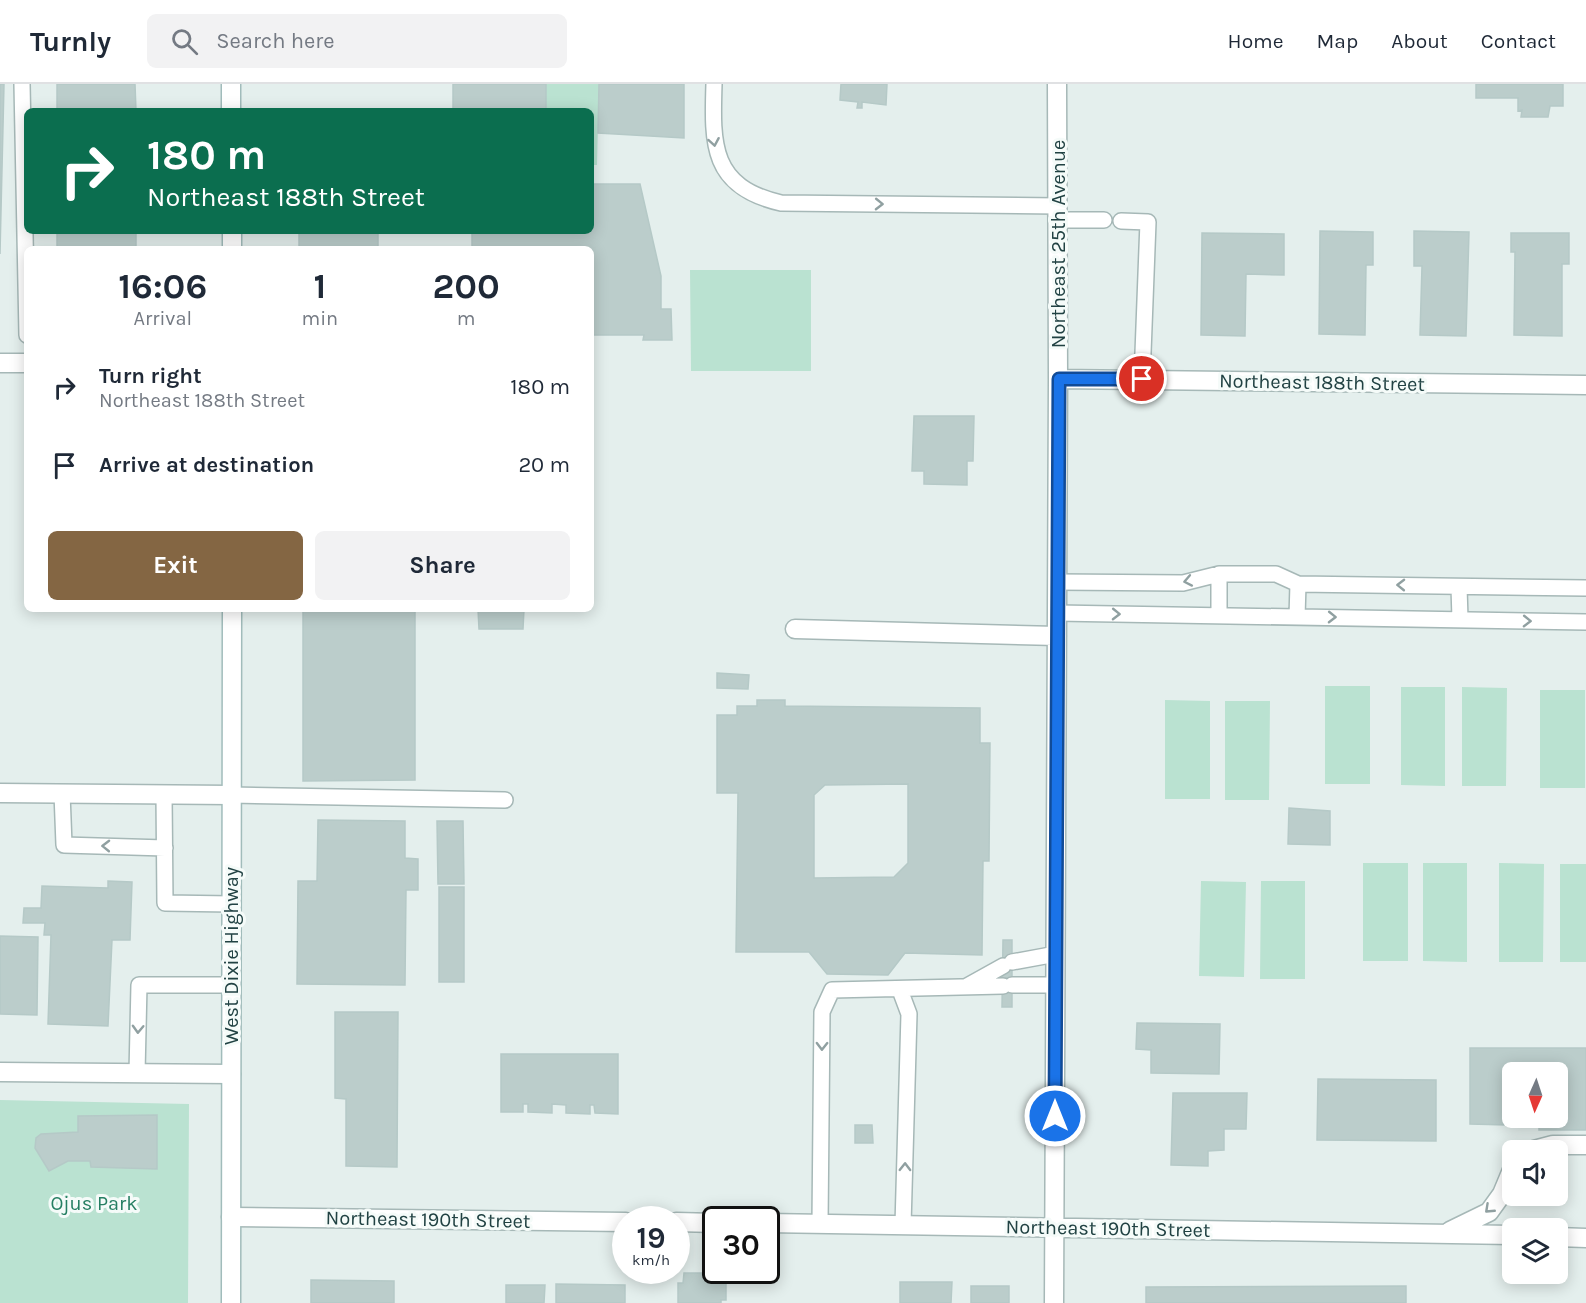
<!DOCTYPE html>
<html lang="en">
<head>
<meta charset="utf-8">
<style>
	:root { --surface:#fff; --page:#f2f2f3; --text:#1f2937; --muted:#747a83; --line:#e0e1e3; --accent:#846643 }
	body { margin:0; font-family:Karla,sans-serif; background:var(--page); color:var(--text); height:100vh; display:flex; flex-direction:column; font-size:22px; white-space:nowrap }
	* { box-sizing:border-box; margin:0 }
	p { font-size:20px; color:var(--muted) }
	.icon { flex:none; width:33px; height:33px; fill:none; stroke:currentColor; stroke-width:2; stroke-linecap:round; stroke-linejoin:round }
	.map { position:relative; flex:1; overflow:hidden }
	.side { position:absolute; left:24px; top:162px; width:570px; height:366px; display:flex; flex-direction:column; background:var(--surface); border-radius:9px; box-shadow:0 3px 15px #0003 }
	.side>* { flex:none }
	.top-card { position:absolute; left:24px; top:24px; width:570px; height:126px; border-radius:9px; box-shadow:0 3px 15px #0003; background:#0b6e4f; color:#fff; overflow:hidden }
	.needle { width:39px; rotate:183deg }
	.buttons { position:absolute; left:1502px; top:978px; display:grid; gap:12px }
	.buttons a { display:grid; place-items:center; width:66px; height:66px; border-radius:9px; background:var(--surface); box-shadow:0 3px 15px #0003; font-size:30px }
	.speed { position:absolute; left:612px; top:1122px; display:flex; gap:12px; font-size:30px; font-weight:700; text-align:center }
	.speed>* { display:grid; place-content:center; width:78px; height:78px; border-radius:50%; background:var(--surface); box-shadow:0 3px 15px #0003; line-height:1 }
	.speed small { font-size:15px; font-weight:400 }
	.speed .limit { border:3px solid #111; border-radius:9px; background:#fff; color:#111 }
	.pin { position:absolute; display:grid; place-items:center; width:51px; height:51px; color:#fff; margin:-26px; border:3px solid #fff; border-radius:50%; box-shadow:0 2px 6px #0007 }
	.me { position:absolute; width:66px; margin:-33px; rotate:0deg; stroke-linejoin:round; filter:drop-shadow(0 0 4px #0008) }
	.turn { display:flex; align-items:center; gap:21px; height:126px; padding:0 24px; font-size:27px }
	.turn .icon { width:78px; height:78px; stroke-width:2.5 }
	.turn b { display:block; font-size:42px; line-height:51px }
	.eta { display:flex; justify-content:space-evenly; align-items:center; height:102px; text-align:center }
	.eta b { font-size:36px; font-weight:700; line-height:42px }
	.action { display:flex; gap:12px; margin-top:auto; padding:12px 24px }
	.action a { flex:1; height:69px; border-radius:9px; background:var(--accent); color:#fff; font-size:24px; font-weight:700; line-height:69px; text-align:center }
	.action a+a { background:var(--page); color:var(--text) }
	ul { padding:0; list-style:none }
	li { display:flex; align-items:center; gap:18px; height:78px; padding:0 24px }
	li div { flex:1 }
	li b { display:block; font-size:22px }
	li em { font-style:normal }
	header { display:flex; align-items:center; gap:36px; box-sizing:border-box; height:84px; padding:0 30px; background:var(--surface); border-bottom:2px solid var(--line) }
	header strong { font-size:28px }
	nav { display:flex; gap:33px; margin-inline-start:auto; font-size:21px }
	.search { width:420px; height:54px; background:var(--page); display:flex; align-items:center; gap:15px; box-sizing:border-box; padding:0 21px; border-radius:9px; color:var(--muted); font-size:22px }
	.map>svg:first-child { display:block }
</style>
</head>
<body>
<header>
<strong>Turnly</strong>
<div class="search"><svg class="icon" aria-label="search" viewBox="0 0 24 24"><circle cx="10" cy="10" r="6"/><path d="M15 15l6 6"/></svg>Search here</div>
<nav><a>Home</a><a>Map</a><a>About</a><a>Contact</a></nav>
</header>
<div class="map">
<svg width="1586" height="1219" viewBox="0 0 1586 1219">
	<rect width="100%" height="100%" fill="#e4efed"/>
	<!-- green -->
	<path fill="#bae2d1" d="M 546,0 L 599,0 L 597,81 L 591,81 L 591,27 L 546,27 Z
		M 690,186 L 811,186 L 811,287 L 691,287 Z
		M 1325,602 L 1370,602 L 1370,700 L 1325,700 Z
		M 1401,603 L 1445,603 L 1445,702 L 1401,701 Z
		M 1462,603 L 1507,604 L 1506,702 L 1462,702 Z
		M 1540,606 L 1585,606 L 1585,704 L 1540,704 Z
		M 1165,616 L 1210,617 L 1210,715 L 1165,715 Z
		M 1225,617 L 1270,617 L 1269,716 L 1225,716 Z
		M 1363,779 L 1408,779 L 1408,877 L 1363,877 Z
		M 1423,779 L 1467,779 L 1467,878 L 1423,877 Z
		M 1499,779 L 1544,780 L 1543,878 L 1499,878 Z
		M 1560,780 L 1586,780 L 1586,878 L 1560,878 Z
		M 1201,797 L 1246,798 L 1244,893 L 1199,892 Z
		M 1261,797 L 1305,797 L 1305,895 L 1260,895 Z
		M 0,1016 L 189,1020 L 188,1219 L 0,1219 Z"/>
	<!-- building -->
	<path fill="#bbcdcb" stroke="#b5c9c7" stroke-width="1.5" fill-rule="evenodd" d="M 0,0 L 4,0 L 0,170 Z
		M 57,0 L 135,0 L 136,27 L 57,27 Z
		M 453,0 L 546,0 L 546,27 L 453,27 Z
		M 599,0 L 684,0 L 684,54 L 598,49 Z
		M 841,0 L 887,0 L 886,21 L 862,18 L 862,24 L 857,24 L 858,18 L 840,16 Z
		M 1476,0 L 1563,0 L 1563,22 L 1550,22 L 1548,33 L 1521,33 L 1522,26 L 1518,27 L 1518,14 L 1476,14 Z
		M 591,100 L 640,100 L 661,192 L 661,225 L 671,225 L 672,256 L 643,256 L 644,251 L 592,251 L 591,256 L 591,165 L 472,165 L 472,147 L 591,147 Z
		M 57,147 L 136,147 L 136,165 L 57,165 Z
		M 299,147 L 378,147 L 378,165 L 299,165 Z
		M 1320,147 L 1373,148 L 1373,181 L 1366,181 L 1365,251 L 1319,250 Z
		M 1414,147 L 1469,148 L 1466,252 L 1420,251 L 1422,182 L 1414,182 Z
		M 1202,149 L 1284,150 L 1284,191 L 1246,190 L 1245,252 L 1201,251 Z
		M 1511,149 L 1569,149 L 1569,180 L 1562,180 L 1562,252 L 1514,251 L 1515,168 L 1511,168 Z
		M 914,332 L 974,332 L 973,377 L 967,377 L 967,401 L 924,400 L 924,387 L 912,387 Z
		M 303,525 L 415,525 L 415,696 L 303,697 Z
		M 478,525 L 524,525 L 523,545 L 479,545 Z
		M 717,589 L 749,591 L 748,605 L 717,604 Z
		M 757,616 L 785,616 L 785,622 L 980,624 L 980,659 L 990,659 L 989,777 L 983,777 L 982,871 L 905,869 L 888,891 L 827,890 L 809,868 L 736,868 L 738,709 L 717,709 L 717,631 L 737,631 L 737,622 L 757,622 ZM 908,700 L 908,779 L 894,793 L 814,794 L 814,711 L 825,701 Z
		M 1289,724 L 1330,727 L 1330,761 L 1288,760 Z
		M 318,736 L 405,737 L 405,774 L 418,775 L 418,806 L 406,806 L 405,901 L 297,900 L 298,797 L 317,797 Z
		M 437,737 L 463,737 L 464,800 L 438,800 Z
		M 108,797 L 132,798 L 130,856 L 112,856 L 108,942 L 48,940 L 51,851 L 44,851 L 45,839 L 23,839 L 24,824 L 41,824 L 42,802 L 108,804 Z
		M 439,803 L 464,803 L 464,898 L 439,898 Z
		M 0,852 L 38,853 L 37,931 L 0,930 Z
		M 1003,856 L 1012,856 L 1012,923 L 1002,923 Z
		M 335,928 L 398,928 L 397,1083 L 346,1082 L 346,1015 L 335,1014 Z
		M 1137,939 L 1220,940 L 1219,990 L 1151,989 L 1151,966 L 1136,965 Z
		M 1470,964 L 1586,964 L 1586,1046 L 1539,1046 L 1539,1042 L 1470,1040 ZM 1512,988 L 1557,988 L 1557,1034 L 1512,1034 Z
		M 501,970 L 618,970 L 618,1030 L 595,1029 L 594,1021 L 590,1021 L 590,1030 L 566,1029 L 566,1021 L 552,1020 L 552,1029 L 528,1028 L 528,1020 L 523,1020 L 523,1028 L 501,1028 Z
		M 1318,995 L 1436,996 L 1436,1057 L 1317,1056 Z
		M 1173,1009 L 1247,1009 L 1246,1045 L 1224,1045 L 1224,1066 L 1208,1067 L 1208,1082 L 1171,1081 Z
		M 157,1031 L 157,1085 L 91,1083 L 90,1077 L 68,1077 L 49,1087 L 35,1064 L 36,1054 L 41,1050 L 78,1048 L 78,1032 Z
		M 855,1041 L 872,1041 L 873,1059 L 855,1059 Z
		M 684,1189 L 726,1189 L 726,1216 L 721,1216 L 721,1219 L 678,1219 L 678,1199 L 683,1199 Z
		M 311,1196 L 394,1197 L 394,1219 L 311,1219 Z
		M 900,1198 L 952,1198 L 951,1219 L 900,1219 Z
		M 556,1200 L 625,1201 L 625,1219 L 556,1219 Z
		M 506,1201 L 545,1201 L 544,1219 L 506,1219 Z
		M 971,1202 L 1009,1202 L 1009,1219 L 971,1219 Z
		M 1406,1202 L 1406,1219 L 1146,1219 L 1146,1203 Z"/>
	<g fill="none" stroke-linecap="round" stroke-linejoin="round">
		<defs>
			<path id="lane" d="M 22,0 L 27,251
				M 714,0 C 712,61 711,103 781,119 L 1058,122
				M 1058,136 L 1104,136
				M 1121,137 L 1148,138 L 1142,295
				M 1219,490 L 1219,532
				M 1057,498 L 1183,499 L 1219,490 L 1276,490 L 1298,500 L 1586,504
				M 1459,503 L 1460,535
				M 1057,529 L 1586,538
				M 1297,533 L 1298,500
				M 62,709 L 64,761 L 165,764
				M 164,711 L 165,819 L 232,820
				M 231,711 L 505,716
				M 1012,878 L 1056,870
				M 1012,901 L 1056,901
				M 967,902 L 1003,882
				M 900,906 L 909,930 L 903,1141
				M 137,989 L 139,901 L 231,901
				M 820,1140 L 822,928 L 832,906 L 1003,902"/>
			<path id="street" d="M 0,279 L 27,279
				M 1058,295 L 1586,301
				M 795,545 L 1057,552
				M 0,709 L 231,711
				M 0,988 L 231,990
				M 1534,1066 L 1553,1061 L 1586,1061
				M 231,1133 L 626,1138
				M 676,1138 L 716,1139
				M 766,1139 L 1512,1151
				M 1450,1147 L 1489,1128 L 1502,1110 L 1512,1086
				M 1557,1153 L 1586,1154
				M 1054,1219 L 1058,295 L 1057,0"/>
			<path id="secondary" d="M 231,0 L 231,27
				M 232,147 L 232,165
				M 231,1219 L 232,525"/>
		</defs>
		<!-- lane casing -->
		<use href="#lane" stroke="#a6b8b7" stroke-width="18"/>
		<!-- street casing -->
		<use href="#street" stroke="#a6b8b7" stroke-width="21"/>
		<!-- secondary casing -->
		<use href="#secondary" stroke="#a1bcbb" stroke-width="21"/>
		<!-- lane -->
		<use href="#lane" stroke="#fff" stroke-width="15"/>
		<!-- street -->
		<use href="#street" stroke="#fff" stroke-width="18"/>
		<!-- secondary -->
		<use href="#secondary" stroke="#fff" stroke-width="18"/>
	</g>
	<!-- one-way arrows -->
	<defs><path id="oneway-chevron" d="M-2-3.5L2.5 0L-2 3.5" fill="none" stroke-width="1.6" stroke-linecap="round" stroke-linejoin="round" transform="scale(1.5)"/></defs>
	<g stroke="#90a0a1">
		<use href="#oneway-chevron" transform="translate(714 58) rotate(80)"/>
		<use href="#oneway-chevron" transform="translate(879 120) rotate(1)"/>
		<use href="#oneway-chevron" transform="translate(1188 497) rotate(169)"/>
		<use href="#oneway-chevron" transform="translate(1401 501) rotate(-179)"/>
		<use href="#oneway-chevron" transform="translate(1116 530) rotate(1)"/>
		<use href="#oneway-chevron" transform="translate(1332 533) rotate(1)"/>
		<use href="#oneway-chevron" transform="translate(1527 537) rotate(1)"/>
		<use href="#oneway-chevron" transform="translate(106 762) rotate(-179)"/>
		<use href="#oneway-chevron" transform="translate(138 945) rotate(92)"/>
		<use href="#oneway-chevron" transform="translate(822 962) rotate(91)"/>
		<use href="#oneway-chevron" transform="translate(905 1083) rotate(-89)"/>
		<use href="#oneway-chevron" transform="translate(1489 1125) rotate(137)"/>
	</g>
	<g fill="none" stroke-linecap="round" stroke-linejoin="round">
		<defs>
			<path id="route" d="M 1055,1032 L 1059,295 L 1142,295"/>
		</defs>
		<!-- route casing -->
		<use href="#route" stroke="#114b97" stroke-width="15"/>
		<!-- route -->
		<use href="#route" stroke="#1a73e8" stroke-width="10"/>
	</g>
	<g text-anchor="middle" stroke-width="6" stroke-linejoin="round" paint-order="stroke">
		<!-- street labels -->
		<g font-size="20" fill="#214243" stroke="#f5fbf9">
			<text transform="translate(1058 160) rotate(-90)" y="7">Northeast 25th Avenue</text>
			<text transform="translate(1322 298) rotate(1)" y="7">Northeast 188th Street</text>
			<text transform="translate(231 872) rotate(-90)" y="7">West Dixie Highway</text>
			<text transform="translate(428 1135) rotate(1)" y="7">Northeast 190th Street</text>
			<text transform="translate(1108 1144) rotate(1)" y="7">Northeast 190th Street</text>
		</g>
		<!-- park labels -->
		<g font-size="20" fill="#267f63" stroke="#f5fbf9">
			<text x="94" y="1126">Ojus Park</text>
		</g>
	</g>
</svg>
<div class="buttons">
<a><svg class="needle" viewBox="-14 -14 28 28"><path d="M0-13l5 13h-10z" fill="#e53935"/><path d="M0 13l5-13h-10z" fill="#747a83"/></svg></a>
<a><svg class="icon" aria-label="sound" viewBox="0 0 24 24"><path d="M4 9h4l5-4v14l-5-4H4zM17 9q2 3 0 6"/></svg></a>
<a><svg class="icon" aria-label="layers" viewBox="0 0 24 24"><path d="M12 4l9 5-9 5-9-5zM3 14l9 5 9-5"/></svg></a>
</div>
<div class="speed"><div>19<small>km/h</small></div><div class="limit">30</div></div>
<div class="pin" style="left:1142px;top:295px;background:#d93025"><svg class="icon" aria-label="arrive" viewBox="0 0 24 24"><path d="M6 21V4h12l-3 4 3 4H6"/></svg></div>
<svg class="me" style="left:1055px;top:1032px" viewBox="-20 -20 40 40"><circle r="17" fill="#1a73e8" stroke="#fff" stroke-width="3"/><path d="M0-11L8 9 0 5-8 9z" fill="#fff"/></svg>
<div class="top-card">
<div class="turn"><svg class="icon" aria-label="right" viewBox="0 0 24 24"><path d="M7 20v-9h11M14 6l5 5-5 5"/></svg><div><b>180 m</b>Northeast 188th Street</div></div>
</div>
<section class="side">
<div class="eta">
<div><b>16:06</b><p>Arrival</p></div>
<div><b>1</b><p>min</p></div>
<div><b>200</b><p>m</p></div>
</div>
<ul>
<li><svg class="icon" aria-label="right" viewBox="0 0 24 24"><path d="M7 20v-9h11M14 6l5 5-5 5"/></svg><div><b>Turn right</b><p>Northeast 188th Street</p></div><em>180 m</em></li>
<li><svg class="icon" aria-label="arrive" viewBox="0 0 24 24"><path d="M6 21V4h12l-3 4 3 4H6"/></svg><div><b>Arrive at destination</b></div><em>20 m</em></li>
</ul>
<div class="action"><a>Exit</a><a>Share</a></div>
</section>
</div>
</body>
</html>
